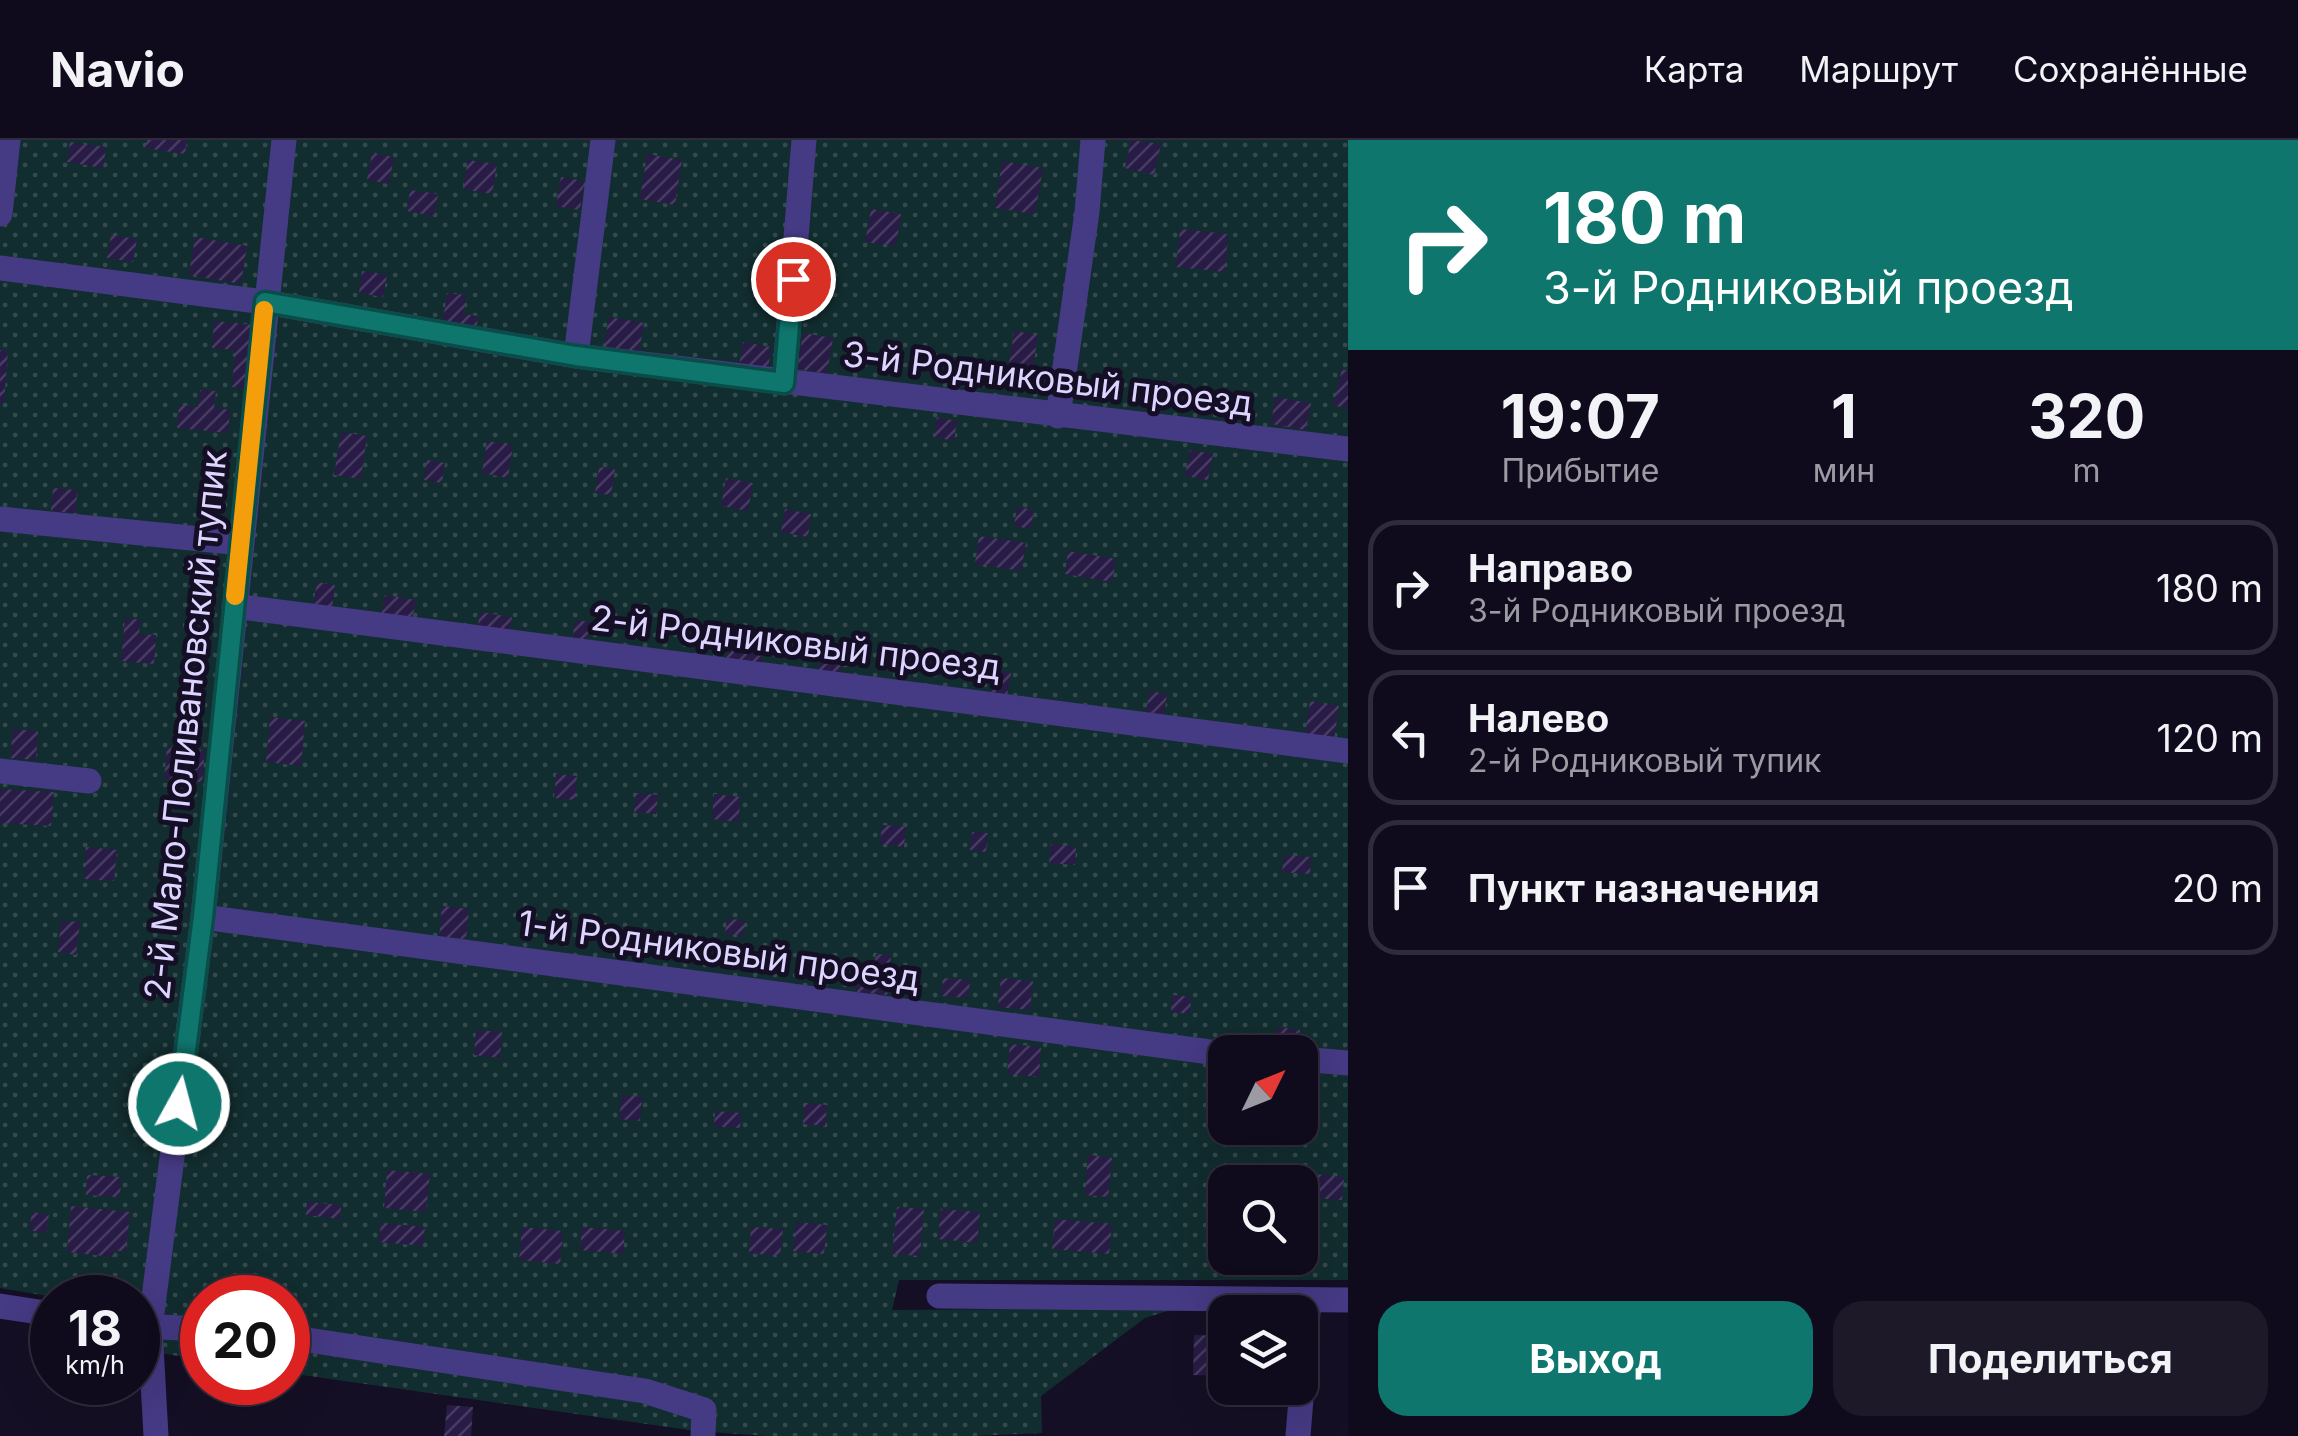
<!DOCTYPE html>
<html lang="ru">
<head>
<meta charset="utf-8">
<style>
	:root { --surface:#100b1c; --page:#1e1929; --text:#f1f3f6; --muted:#9c9ba3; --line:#302b3b; --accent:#0f766e }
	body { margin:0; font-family:Inter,sans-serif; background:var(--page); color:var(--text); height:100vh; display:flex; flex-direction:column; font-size:38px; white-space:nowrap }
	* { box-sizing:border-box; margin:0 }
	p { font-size:32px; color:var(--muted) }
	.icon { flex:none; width:55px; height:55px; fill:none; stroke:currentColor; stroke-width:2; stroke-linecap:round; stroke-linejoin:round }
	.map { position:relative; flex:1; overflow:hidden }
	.panel { display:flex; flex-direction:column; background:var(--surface); width:950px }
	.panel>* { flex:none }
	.top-card { background:#0f766e; color:#fff; overflow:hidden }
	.needle { width:65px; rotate:47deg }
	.tools { position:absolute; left:1208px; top:895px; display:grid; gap:20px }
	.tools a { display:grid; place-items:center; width:110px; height:110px; border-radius:20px; background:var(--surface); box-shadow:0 10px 40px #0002,0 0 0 2px var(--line); font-size:50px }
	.speed { position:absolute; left:30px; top:1135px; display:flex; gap:20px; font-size:50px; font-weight:700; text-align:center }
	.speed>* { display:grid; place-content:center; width:130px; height:130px; border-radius:50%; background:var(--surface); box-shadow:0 10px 40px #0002,0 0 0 2px var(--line); line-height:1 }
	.speed small { font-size:25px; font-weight:400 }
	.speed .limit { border:15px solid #d22; background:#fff; color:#111 }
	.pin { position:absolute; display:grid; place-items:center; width:85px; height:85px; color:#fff; margin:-42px; border:5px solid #fff; border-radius:50%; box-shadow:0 2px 10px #0007 }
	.me { position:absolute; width:110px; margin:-55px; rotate:7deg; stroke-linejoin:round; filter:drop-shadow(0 0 8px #0008) }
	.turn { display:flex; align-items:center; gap:35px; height:210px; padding:0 30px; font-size:45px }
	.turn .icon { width:130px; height:130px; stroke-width:2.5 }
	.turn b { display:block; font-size:70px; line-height:85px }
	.eta { display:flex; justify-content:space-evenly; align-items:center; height:170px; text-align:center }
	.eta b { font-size:60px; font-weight:700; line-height:70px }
	.cta { display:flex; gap:20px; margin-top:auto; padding:20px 30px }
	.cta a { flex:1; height:115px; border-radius:30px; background:var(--accent); color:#fff; font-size:40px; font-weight:700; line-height:115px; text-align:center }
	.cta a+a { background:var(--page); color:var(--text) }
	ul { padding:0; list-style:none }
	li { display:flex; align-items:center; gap:30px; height:135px; margin:0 20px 15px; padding:0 10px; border:5px solid var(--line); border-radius:30px }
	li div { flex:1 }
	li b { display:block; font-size:38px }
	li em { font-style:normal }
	header { display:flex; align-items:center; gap:60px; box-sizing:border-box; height:140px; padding:0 50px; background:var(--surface); border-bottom:2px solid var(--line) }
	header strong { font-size:48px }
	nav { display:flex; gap:55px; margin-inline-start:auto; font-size:35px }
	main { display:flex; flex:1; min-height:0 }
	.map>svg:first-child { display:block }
</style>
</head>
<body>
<header>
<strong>Navio</strong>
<nav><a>Карта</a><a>Маршрут</a><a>Сохранённые</a></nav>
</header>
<main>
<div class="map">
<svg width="1348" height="1296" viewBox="0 0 1348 1296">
	<defs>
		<pattern id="grass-dots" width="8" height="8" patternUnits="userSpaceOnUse" patternTransform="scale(2.5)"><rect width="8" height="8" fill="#122d2f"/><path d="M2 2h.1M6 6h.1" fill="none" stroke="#344b4e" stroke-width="1.8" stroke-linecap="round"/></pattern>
		<pattern id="building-hatch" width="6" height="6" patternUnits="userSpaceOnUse" patternTransform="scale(2.5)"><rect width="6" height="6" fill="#281b46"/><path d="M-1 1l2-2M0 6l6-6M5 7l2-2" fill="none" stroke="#473b62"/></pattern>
	</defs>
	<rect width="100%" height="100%" fill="#150f25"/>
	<!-- grass -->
	<path fill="url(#grass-dots)" fill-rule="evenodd" d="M 0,0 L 1348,0 L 1348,1140 L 899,1140 L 892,1170 L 1177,1168 L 1145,1178 L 1041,1256 L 1042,1293 L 974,1296 L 767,1296 L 696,1291 L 288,1233 L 288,1158 L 202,1158 L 202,1220 L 154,1212 L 138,1172 L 138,1158 L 54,1157 L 0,1148 ZM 1225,912 L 1300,912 L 1300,988 L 1225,988 ZM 1225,1042 L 1300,1042 L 1300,1118 L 1225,1118 Z"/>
	<!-- building -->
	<path fill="url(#building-hatch)" d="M 147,0 L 187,0 L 185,14 L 145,8 Z
		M 1131,0 L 1161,4 L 1154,35 L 1125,28 Z
		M 70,2 L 106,7 L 103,28 L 67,22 Z
		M 372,13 L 394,17 L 389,44 L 367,40 Z
		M 647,14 L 682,20 L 675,65 L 640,59 Z
		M 468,20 L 497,24 L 492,54 L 463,49 Z
		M 1002,21 L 1043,28 L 1035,74 L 995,68 Z
		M 561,37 L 584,41 L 580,70 L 556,66 Z
		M 410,50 L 438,54 L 434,76 L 407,71 Z
		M 871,69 L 901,74 L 896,106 L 865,102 Z
		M 1180,89 L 1228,94 L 1225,132 L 1176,127 Z
		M 111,95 L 137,99 L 133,122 L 107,118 Z
		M 195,97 L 247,106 L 241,144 L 189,135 Z
		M 362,131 L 387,135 L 383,157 L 359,153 Z
		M 447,153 L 466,155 L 463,174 L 478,176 L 476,193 L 442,187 Z
		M 609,177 L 644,183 L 639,212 L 604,206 Z
		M 214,181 L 256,185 L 250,249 L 232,247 L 235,210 L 212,208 Z
		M 1014,191 L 1038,195 L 1031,241 L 1007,237 Z
		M 803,193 L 833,198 L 827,234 L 797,229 Z
		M 743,202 L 771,207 L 768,230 L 739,226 Z
		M 0,210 L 8,211 L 4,263 L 0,263 Z
		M 1342,229 L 1348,231 L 1348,269 L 1333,265 Z
		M 1155,240 L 1178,242 L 1176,263 L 1153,262 Z
		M 200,250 L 216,251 L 214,268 L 230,270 L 228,293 L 177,288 L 179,265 L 198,267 Z
		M 1275,257 L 1311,263 L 1306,290 L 1271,284 Z
		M 937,277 L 957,281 L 954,301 L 934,297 Z
		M 341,292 L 367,296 L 361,339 L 334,335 Z
		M 487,301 L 513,305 L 508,338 L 482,333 Z
		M 1190,310 L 1213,314 L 1208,340 L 1185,336 Z
		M 427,320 L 445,323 L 442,343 L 424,340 Z
		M 599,327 L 615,329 L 611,355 L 595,353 Z
		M 726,338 L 753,343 L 748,371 L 721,366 Z
		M 53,348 L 77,350 L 76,373 L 51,371 Z
		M 1017,367 L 1034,370 L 1031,389 L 1014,386 Z
		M 785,369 L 811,374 L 808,397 L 781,392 Z
		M 979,396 L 1026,403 L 1021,431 L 975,424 Z
		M 1068,411 L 1116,419 L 1112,442 L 1065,434 Z
		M 317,442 L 335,445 L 332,468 L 313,465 Z
		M 385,455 L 416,460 L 412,481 L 381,476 Z
		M 480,472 L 512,477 L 509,495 L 477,490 Z
		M 125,478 L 141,480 L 139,494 L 156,495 L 154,524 L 121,521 Z
		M 575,480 L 591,482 L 587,505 L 572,502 Z
		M 730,500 L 764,506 L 760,532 L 725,526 Z
		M 822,504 L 844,507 L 839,541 L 817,537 Z
		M 995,530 L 1011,533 L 1007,556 L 991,553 Z
		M 1149,551 L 1167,554 L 1164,576 L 1146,573 Z
		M 1310,561 L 1339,566 L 1334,599 L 1305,595 Z
		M 270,577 L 305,581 L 301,626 L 266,622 Z
		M 13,589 L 38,591 L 36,620 L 10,618 Z
		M 167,607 L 205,610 L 202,642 L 164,639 Z
		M 556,634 L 577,636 L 575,660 L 554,658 Z
		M 0,649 L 54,652 L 51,686 L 0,683 Z
		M 636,653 L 658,655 L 656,674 L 634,672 Z
		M 714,654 L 740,657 L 739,682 L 712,679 Z
		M 882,685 L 906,687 L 904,707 L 880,704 Z
		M 972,692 L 988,693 L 986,712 L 970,710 Z
		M 1051,704 L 1076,707 L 1075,725 L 1049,723 Z
		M 86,707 L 117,710 L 114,741 L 84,739 Z
		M 1284,715 L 1311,717 L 1310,734 L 1282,732 Z
		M 442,766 L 469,769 L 466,799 L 439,797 Z
		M 727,779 L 745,780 L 743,796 L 725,794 Z
		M 61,781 L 80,782 L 76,815 L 58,812 Z
		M 876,814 L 891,815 L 887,855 L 856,852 L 857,842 L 864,843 L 865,835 L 873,836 Z
		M 943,838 L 970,840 L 968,858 L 941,856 Z
		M 1001,838 L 1033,841 L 1030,870 L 998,867 Z
		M 1172,855 L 1191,857 L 1190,874 L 1171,872 Z
		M 1277,887 L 1300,890 L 1299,905 L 1275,903 Z
		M 476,890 L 502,892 L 500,918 L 474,915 Z
		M 1010,904 L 1041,907 L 1039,937 L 1007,934 Z
		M 622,955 L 642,957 L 640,981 L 619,979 Z
		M 805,963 L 827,965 L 825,986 L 803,984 Z
		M 715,971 L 741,973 L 740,988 L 714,986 Z
		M 1088,1015 L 1112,1018 L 1108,1057 L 1085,1055 Z
		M 387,1030 L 430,1034 L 426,1072 L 384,1068 Z
		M 1314,1034 L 1344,1037 L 1342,1060 L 1312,1058 Z
		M 87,1035 L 121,1037 L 120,1057 L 86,1055 Z
		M 307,1062 L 341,1065 L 340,1079 L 306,1075 Z
		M 71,1066 L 130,1072 L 126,1112 L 114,1110 L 113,1117 L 67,1112 Z
		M 897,1067 L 924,1069 L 920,1116 L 892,1114 Z
		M 941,1069 L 980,1072 L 977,1103 L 938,1099 Z
		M 32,1072 L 49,1075 L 46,1093 L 29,1090 Z
		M 1055,1079 L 1112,1084 L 1109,1114 L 1052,1109 Z
		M 796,1082 L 827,1085 L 824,1114 L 793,1111 Z
		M 381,1083 L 425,1087 L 423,1106 L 379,1102 Z
		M 522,1087 L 563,1091 L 560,1124 L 519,1120 Z
		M 582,1087 L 625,1091 L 623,1114 L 580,1110 Z
		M 751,1087 L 783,1089 L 780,1116 L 749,1113 Z
		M 1194,1195 L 1225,1196 L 1225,1236 L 1193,1235 Z
		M 1224,1248 L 1259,1248 L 1259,1264 L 1223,1263 Z
		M 447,1265 L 473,1267 L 471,1296 L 444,1296 Z"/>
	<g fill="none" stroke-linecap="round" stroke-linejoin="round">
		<!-- minor -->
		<path stroke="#453a84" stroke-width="25" d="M 0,74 L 8,0
			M 0,128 L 265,162 L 576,216 L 1348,309
			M 576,216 L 603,0
			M 784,243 L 804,0
			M 1058,276 L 1087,72 L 1093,0
			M 0,379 L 241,403
			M 234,466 L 1348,611
			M 0,631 L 89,641
			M 203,777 L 1225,914
			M 1300,919 L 1348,923
			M 939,1156 L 1348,1160
			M 0,1166 L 52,1174
			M 138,1186 L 202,1189
			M 288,1197 L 645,1251 L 704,1270 L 703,1296
			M 156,1296 L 150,1188 L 203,777 L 284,0
			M 1298,1296 L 1309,1160"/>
	</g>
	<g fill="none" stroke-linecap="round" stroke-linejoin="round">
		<defs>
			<path id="route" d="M 179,964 L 203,777 L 265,162 L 576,216 L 784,243 L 793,139"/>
		</defs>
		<!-- route casing -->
		<use href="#route" stroke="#0a4d48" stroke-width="25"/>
		<!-- route -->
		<use href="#route" stroke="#0f766e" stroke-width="18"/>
		<!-- slow -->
		<path stroke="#f59e0b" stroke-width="18" d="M 235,456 L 264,170"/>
	</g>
	<g text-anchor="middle" stroke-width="10" stroke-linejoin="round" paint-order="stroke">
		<!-- street labels -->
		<g font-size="35" fill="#ddd4ff" stroke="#150f25">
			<text transform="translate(1048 239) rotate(7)" y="12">3-й Родниковый проезд</text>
			<text transform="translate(796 503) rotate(7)" y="12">2-й Родниковый проезд</text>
			<text transform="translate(186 585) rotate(-84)" y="12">2-й Мало-Поливановский тупик</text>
			<text transform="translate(719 811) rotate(8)" y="12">1-й Родниковый проезд</text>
		</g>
	</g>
</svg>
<div class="tools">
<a><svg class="needle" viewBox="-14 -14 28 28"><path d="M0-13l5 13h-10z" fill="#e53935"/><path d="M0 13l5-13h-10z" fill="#9c9ba3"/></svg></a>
<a><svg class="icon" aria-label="search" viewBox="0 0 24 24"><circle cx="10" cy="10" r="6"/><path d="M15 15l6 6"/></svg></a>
<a><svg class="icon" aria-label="layers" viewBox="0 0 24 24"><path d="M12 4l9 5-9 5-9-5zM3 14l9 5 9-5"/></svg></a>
</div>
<div class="speed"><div>18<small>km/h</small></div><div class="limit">20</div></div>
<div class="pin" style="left:793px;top:139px;background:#d93025"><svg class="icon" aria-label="arrive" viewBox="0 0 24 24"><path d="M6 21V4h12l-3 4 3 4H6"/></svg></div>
<svg class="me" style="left:179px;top:964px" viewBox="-20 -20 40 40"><circle r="17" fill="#0f766e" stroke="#fff" stroke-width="3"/><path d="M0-11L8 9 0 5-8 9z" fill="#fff"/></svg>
</div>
<section class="panel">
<div class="top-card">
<div class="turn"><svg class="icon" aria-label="right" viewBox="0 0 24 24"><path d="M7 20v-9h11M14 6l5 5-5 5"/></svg><div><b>180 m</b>3-й Родниковый проезд</div></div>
</div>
<div class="eta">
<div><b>19:07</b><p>Прибытие</p></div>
<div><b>1</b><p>мин</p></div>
<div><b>320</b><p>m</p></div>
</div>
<ul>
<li><svg class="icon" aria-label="right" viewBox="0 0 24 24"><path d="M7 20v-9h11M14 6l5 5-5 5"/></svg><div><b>Направо</b><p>3-й Родниковый проезд</p></div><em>180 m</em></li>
<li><svg class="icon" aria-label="left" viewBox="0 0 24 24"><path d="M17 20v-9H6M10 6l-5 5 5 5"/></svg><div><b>Налево</b><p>2-й Родниковый тупик</p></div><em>120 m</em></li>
<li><svg class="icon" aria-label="arrive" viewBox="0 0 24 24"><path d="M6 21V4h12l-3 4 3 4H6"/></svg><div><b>Пункт назначения</b></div><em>20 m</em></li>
</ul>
<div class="cta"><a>Выход</a><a>Поделиться</a></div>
</section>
</main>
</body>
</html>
